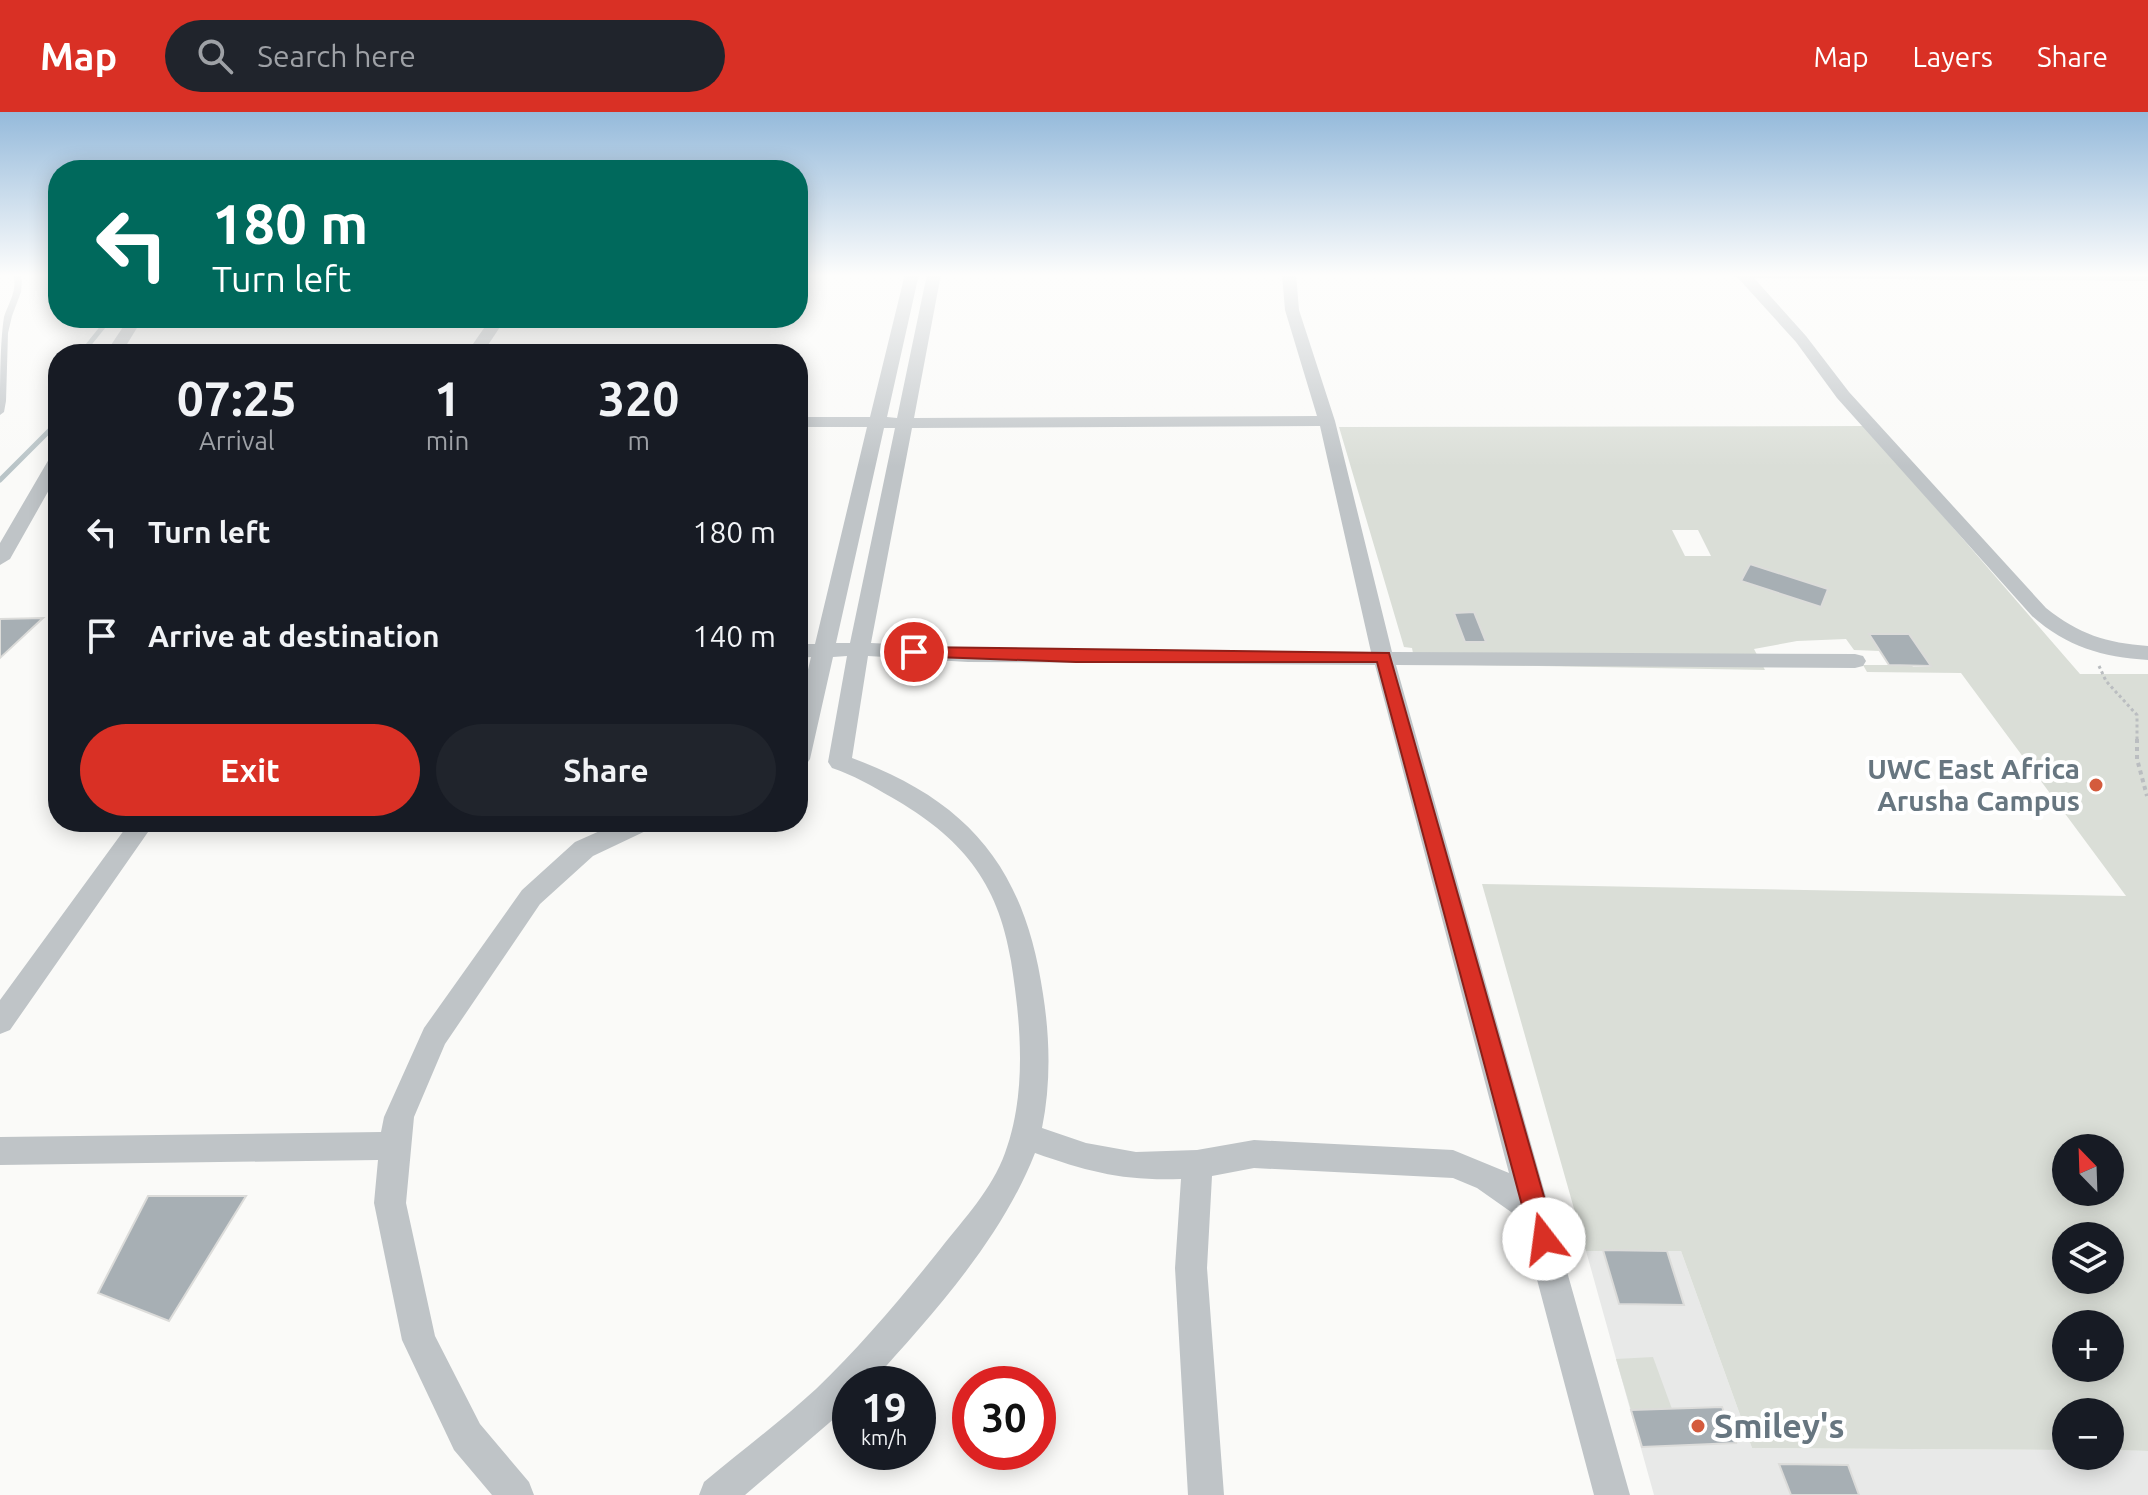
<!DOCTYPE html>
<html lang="en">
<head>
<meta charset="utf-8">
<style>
	:root { --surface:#171b24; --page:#20242c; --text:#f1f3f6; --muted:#9ea1a6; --accent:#d93025 }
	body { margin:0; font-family:Ubuntu,sans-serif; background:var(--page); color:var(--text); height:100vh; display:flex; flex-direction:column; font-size:30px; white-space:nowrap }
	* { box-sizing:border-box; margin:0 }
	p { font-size:26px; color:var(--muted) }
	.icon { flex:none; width:44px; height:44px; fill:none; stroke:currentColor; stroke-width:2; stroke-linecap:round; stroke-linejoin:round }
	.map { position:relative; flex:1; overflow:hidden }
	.panel { position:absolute; left:48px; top:232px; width:760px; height:488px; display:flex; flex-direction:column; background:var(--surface); border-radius:32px; box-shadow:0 4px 20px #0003 }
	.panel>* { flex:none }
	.guide { position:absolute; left:48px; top:48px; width:760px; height:168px; border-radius:32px; box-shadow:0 4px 20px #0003; background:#00695c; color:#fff; overflow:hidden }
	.needle { width:52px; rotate:337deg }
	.tools { position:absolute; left:2052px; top:1022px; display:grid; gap:16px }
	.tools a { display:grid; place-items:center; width:72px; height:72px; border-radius:50%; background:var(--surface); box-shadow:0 4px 20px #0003; font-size:40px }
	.speed { position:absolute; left:832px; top:1254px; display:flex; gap:16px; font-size:40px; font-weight:700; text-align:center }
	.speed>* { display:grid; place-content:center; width:104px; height:104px; border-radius:50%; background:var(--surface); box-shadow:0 4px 20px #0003; line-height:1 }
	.speed small { font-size:20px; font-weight:400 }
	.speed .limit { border:12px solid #d22; background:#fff; color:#111 }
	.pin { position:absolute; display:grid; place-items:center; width:68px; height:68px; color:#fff; margin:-34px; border:4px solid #fff; border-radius:50%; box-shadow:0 2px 8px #0007 }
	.me { position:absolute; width:88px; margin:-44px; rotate:345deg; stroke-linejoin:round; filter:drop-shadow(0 0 6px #0008) }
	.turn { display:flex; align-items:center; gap:28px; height:168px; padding:0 32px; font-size:36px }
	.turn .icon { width:104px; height:104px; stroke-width:2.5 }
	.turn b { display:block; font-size:56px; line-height:68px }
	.eta { display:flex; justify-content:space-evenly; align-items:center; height:136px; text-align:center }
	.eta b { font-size:48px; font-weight:700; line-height:56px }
	.action { display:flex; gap:16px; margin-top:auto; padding:16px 32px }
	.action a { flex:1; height:92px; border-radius:48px; background:var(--accent); color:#fff; font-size:32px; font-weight:700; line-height:92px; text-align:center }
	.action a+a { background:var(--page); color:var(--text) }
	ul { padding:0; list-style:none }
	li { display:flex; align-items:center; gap:24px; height:104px; padding:0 32px }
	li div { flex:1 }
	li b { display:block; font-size:30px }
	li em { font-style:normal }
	header { display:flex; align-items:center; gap:48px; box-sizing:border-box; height:112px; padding:0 40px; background:var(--accent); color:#fff }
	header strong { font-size:38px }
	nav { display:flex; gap:44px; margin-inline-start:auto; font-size:28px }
	.search { width:560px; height:72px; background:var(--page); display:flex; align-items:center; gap:20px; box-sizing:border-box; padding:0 28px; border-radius:44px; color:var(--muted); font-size:30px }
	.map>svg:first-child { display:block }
</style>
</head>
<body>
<header>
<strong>Map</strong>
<div class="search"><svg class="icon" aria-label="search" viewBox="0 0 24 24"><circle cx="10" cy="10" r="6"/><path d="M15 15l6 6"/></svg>Search here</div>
<nav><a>Map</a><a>Layers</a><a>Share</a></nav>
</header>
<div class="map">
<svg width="2148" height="1383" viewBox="0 0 2148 1383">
	<rect width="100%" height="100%" fill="#fafaf8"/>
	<!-- built -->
	<path fill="#e8e9e8" d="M 1586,1139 L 1681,1139 L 1752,1336 L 2066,1338 L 2066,1344 L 2110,1344 L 2110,1338 L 2148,1339 L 2148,1383 L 1654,1383 Z"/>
	<!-- green -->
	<path fill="#daded7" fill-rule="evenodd" d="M 1865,314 L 2080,562 L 2148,562 L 2148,1339 L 2110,1338 L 2110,1300 L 2066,1300 L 2066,1338 L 1752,1336 L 1681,1139 L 1586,1139 L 1482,772 L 2126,784 L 1961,561 L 1867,560 L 1863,553 L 1893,553 L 1904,542 L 1913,555 L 1931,555 C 1916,533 1896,522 1870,522 L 1880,539 L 1854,538 L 1846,527 L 1797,529 L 1754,537 L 1765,558 L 1415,552 L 1412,536 L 1404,535 L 1339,315 ZM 1672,418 L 1698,418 L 1711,444 L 1685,444 ZM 1742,469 L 1828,477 L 1828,478 L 1820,495 ZM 1474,500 L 1485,529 L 1485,530 L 1465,530 L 1454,501 ZM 2066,1036 L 2110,1036 L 2110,1080 L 2066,1080 ZM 2066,1124 L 2110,1124 L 2110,1168 L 2066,1168 ZM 2066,1212 L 2110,1212 L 2110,1256 L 2066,1256 Z
		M 1653,1245 L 1672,1297 L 1631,1298 L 1616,1247 Z"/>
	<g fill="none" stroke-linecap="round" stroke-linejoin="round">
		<!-- stream -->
		<path stroke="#b9c4c7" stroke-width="5" d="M 81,242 L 110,206
			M 0,368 L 57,311 L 52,277 L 58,269"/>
	</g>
	<!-- building -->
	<path fill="#a7afb4" stroke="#dcdcda" stroke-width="2" d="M 1750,452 L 1828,477 L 1821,495 L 1741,469 Z
		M 1474,500 L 1486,530 L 1465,530 L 1454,501 Z
		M 43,506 L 0,546 L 0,507 Z
		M 1869,522 L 1909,522 L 1931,554 L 1889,553 Z
		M 148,1084 L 246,1084 L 169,1209 L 98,1181 Z
		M 1603,1138 L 1667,1139 L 1684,1193 L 1619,1192 Z
		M 1722,1295 L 1736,1331 L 1642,1335 L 1631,1298 Z
		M 1779,1352 L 1848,1353 L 1859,1383 L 1791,1383 Z"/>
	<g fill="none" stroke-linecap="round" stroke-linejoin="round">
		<!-- path-far1 -->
		<path stroke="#babdc0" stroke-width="3" stroke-dasharray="3 3" stroke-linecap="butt" d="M 2099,554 L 2106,569 L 2137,603 L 2137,629"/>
		<!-- path -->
		<path stroke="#babdc0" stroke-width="4" stroke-dasharray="4 4" stroke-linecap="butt" d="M 2137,627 L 2137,647 L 2147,684"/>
		<!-- lane -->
		<path fill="#bfc4c7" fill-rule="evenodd" d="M 13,162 L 20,162 L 22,168 L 21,180 L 12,204 L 8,221 L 6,289 L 4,300 L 0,303 C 0,275 0,230 4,205 C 9,190 18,178 13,162 Z"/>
		<!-- street -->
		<path fill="#bfc4c7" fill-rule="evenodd" d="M 905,162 L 919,162 L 887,305 L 897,306 L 927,162 L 941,162 L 914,306 L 1317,304 L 1285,198 L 1282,162 L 1296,162 L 1299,198 L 1335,309 L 1392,540 L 1855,542 L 1863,544 L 1866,549 L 1863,554 L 1855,556 L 1396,553 L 1630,1383 L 1594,1383 L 1521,1107 L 1477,1076 L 1453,1066 L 1254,1056 L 1212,1064 L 1207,1156 L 1224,1383 L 1188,1383 L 1175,1156 L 1181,1067 C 1123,1069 1089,1060 1035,1041 C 1001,1128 932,1203 870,1272 L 850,1272 L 850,1293 L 745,1383 L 699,1383 L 704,1370 C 741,1339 780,1310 816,1277 C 861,1234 902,1185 941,1136 C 964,1107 992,1077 1005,1041 C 1027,981 1021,912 1011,849 C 998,769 961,725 891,685 C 872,674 853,663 832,656 L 828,650 L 847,544 L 833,545 L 810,647 L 806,653 L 798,655 L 798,600 L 811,545 L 798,546 L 798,532 L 815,532 L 867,315 L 798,315 L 798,305 L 870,305 ZM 1320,314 L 1371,540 L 968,536 L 871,531 L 912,316 ZM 884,316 L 895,316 L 850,531 L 836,531 ZM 868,544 L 968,550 L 1375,553 L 1509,1061 L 1453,1038 L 1254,1028 L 1197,1038 L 1136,1040 L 1086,1031 L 1042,1016 C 1051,972 1050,926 1043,882 C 1025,758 971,690 852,646 Z
			M 1727,162 L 2148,162 L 2148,169 L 1754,166 L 1806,224 L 1849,280 L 2046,496 C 2079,522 2106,531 2148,534 L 2148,548 C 2102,545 2067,535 2032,504 L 1837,286 L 1796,230 L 1738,166 Z
			M 129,206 L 143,206 L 121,242 L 105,242 Z
			M 491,206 L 506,206 L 482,242 L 466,242 Z
			M 58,342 L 58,362 L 10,447 L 0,453 L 0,431 L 49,347 Z
			M 130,710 L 155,710 L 10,918 L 0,922 L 0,888 Z
			M 620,710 L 655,710 L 652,716 L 593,744 L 540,792 L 445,932 L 414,1005 L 406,1091 L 435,1224 L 480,1312 L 529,1370 L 534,1383 L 492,1383 L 454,1338 L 402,1228 L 374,1091 L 378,1048 L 0,1053 L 0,1025 L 381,1020 L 384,1005 L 424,916 L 522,778 L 575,730 Z"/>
	</g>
	<!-- sky -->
	<linearGradient id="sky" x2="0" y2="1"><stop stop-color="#95badb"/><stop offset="0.46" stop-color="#fdfdfc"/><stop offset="1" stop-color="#fdfdfc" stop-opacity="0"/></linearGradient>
	<rect width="2148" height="355" fill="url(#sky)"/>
	<!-- route -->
	<path fill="#d93025" stroke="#8d1f18" stroke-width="2" d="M 914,535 L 1389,541 L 1556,1127 L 1552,1135 L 1544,1139 L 1535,1135 L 1531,1127 L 1377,550 L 1076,550 L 908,544 L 908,537 Z"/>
	<!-- markers -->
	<g fill="#d45b3d" stroke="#fff" stroke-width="3">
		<circle cx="2096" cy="673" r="8"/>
		<circle cx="1698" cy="1314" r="8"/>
	</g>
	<g text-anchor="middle" stroke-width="8" stroke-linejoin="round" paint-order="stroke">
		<!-- poi labels -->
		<g font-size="28" font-weight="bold" fill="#677680" stroke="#fff" text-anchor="end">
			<text x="2080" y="667">UWC East Africa<tspan x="2080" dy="32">Arusha Campus</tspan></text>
		</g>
		<!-- near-poi labels -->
		<g font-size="34" font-weight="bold" fill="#677680" stroke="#fff" text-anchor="start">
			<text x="1714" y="1326">Smiley's</text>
		</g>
	</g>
</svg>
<div class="tools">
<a><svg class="needle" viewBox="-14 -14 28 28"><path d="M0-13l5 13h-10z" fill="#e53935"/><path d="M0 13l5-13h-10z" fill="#9ea1a6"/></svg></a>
<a><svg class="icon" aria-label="layers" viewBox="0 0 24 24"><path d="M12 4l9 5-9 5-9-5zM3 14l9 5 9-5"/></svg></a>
<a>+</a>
<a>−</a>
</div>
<div class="speed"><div>19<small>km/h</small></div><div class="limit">30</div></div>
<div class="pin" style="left:914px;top:540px;background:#d93025"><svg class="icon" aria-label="arrive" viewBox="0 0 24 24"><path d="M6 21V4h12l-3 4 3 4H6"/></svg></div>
<svg class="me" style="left:1544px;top:1127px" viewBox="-20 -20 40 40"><circle r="19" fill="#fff"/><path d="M0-13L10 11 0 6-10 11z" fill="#d93025"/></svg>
<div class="guide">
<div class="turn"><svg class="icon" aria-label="left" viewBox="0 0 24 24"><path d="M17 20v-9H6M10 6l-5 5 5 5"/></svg><div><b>180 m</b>Turn left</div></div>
</div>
<section class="panel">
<div class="eta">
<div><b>07:25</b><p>Arrival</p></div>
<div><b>1</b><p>min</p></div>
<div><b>320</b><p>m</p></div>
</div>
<ul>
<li><svg class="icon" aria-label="left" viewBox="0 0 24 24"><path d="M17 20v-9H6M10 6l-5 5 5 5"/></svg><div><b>Turn left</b></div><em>180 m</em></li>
<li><svg class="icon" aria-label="arrive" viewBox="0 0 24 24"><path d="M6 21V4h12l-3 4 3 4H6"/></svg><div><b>Arrive at destination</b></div><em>140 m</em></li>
</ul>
<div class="action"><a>Exit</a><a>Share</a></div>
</section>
</div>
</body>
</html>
